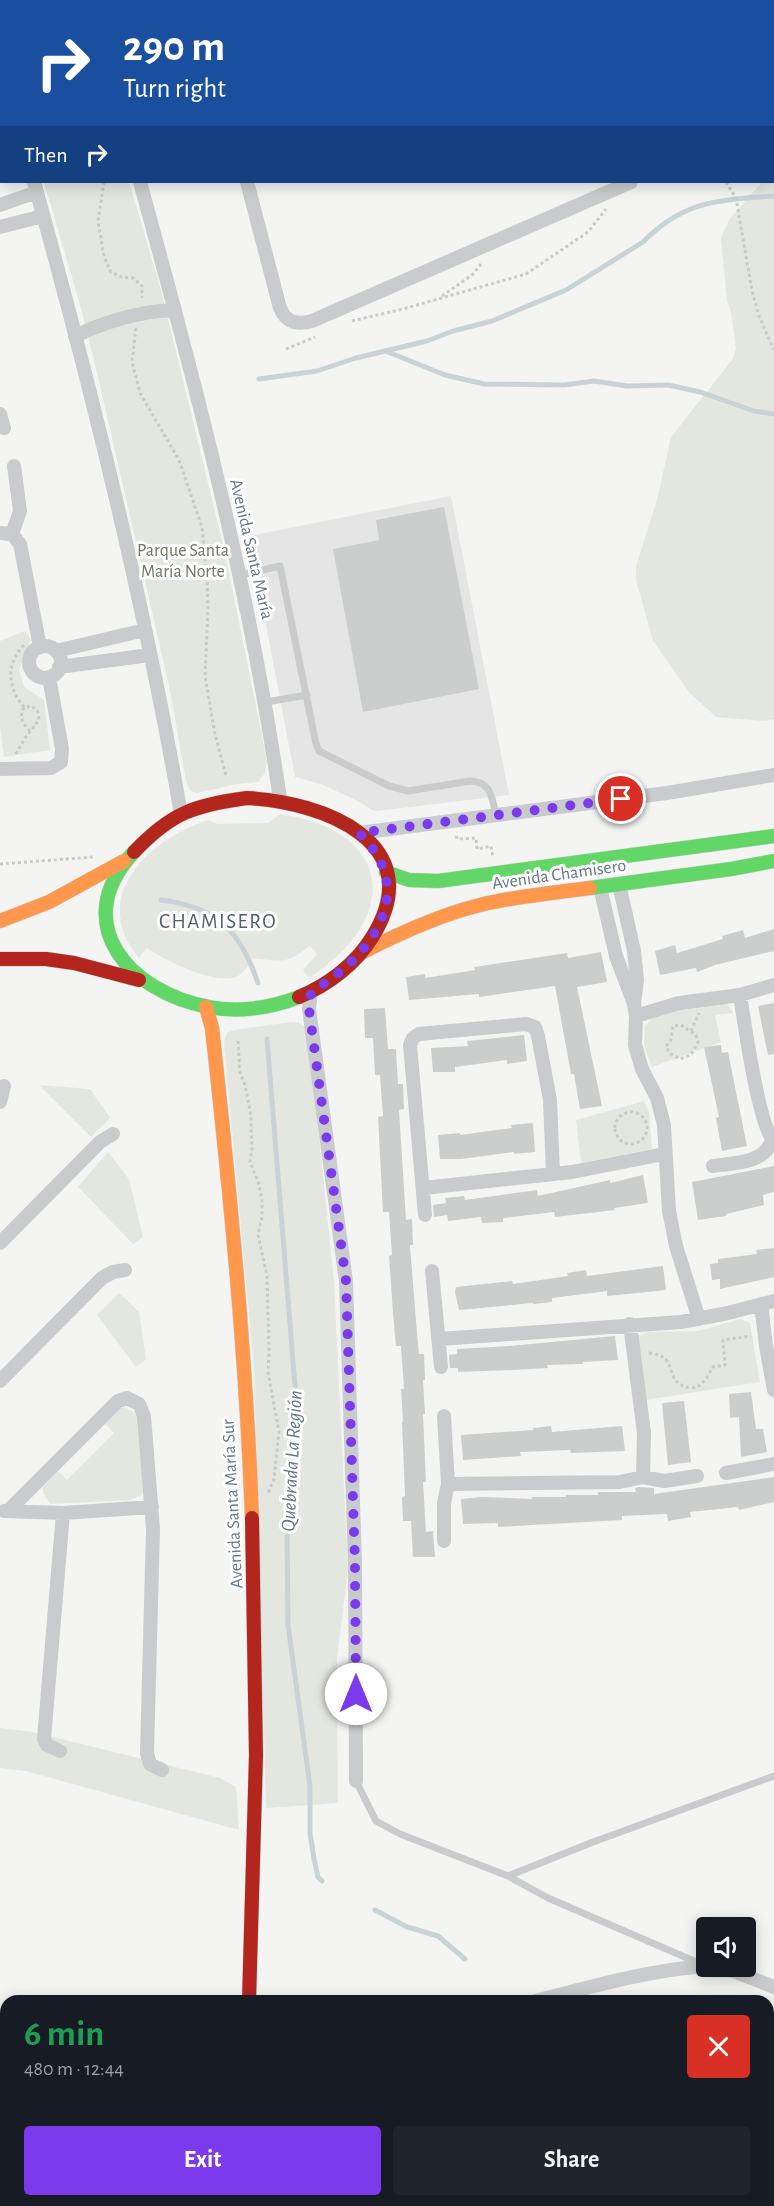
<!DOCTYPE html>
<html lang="en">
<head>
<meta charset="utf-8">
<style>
	:root { --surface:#171b24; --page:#20242c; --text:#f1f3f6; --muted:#9ea1a6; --accent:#7c3aed }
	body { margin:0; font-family:"Alegreya Sans",sans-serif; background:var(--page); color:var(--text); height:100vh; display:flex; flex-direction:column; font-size:22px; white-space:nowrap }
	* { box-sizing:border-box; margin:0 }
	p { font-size:20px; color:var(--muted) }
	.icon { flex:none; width:33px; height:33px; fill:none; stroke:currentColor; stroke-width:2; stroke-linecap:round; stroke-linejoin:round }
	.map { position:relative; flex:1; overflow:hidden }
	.drawer { position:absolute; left:0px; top:1995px; width:774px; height:212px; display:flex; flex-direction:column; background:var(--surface); border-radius:18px 18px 0 0; box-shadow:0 3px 15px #0003 }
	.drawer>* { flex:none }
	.hud { position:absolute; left:0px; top:0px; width:774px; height:183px; box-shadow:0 3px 15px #0003; background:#1a4fa0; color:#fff; overflow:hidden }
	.fabs { position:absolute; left:696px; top:1917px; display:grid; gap:12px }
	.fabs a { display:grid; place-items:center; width:60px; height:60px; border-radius:6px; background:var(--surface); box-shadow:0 3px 15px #0003; font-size:30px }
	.pin { position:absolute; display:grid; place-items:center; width:51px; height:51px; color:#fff; margin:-26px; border:3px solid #fff; border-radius:50%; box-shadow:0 2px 6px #0007 }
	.me { position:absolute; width:66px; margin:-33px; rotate:0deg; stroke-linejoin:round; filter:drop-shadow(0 0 4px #0008) }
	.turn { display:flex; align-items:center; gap:21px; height:126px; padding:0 24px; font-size:27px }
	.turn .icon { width:78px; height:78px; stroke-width:2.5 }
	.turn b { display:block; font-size:42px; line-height:51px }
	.then { display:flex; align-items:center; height:57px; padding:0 24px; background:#0003; gap:12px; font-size:22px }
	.round { display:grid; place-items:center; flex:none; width:63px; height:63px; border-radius:6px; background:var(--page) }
	.head { display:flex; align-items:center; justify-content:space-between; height:102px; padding:0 24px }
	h1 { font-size:36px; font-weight:600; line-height:45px; color:#1e9e55 }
	.action { display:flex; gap:12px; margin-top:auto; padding:12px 24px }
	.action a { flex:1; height:69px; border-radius:6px; background:var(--accent); color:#fff; font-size:24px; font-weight:600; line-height:69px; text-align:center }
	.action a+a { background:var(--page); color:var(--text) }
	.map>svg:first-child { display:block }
</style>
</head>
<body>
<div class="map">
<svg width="774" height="2206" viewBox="0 0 774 2206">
	<rect width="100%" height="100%" fill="#f4f4f2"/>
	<!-- built -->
	<path fill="#e4e5e4" d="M 451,496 L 509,795 L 377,811 L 372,810 L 358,801 L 321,784 L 295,777 L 249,536 Z"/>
	<!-- green -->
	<path fill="#e4e7e0" d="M 0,0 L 73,0 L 74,1 L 2,2 L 1,32 Z
		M 774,168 L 774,719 L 764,721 L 716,717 L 689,692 L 653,641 L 636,580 L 636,566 L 657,500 L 671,437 L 732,360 L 736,349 L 731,312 L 727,301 L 721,238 L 729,220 L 762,182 L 772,182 Z
		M 44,182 L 129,182 L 161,290 L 225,553 L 267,761 L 265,773 L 258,782 L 237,784 L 197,793 L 191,791 L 187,786 L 170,690 L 98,377 L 81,308 Z
		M 25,631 L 31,639 L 19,670 L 24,687 L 44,700 L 50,750 L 4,757 L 0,726 L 0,641 Z
		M 280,814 C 395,831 401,919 309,978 L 303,970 L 317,954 L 310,946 C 285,965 282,961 252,958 C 249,964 245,972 238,976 C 218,987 164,960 147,948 L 139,958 C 88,897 149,839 208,820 L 218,824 L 268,823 Z
		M 727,1003 L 733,1013 L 715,1015 L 721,1042 L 652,1067 L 644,1046 L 645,1026 L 654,1016 L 695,1006 Z
		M 291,1022 L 300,1023 L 308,1029 L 334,1282 L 348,1570 L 337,1658 L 338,1803 L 266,1808 L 254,1368 L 224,1042 L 227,1033 L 234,1030 Z
		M 39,1085 L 90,1089 L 110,1118 L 91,1137 Z
		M 644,1101 L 649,1112 L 652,1149 L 581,1163 L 576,1120 Z
		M 108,1152 L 129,1179 L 143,1237 L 133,1244 L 78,1187 Z
		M 119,1293 L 139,1312 L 146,1359 L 136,1367 L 97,1315 Z
		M 741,1319 L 750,1323 L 760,1382 L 645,1400 L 638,1336 L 648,1332 L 698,1331 Z
		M 125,1407 L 134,1413 L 138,1421 L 144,1489 L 142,1495 L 130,1500 L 50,1504 L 43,1493 L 43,1487 L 58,1471 L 67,1480 L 114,1433 L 104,1423 L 118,1409 Z
		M 0,1728 L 33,1732 L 220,1778 L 236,1787 L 239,1830 L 26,1771 L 0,1768 Z"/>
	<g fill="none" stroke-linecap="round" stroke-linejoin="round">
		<!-- stream -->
		<path stroke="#c9d3d5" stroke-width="5" d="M 388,352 L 445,375 L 484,384 L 564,385 L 594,381 L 627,386 L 668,385 L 700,392 L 754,411 L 774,414
			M 259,379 L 317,371 L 356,358 L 427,341 L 453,331 L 492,321 L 566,290 L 643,242 C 684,200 719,200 774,196
			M 161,900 C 217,907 240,930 258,983
			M 267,1039 L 297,1411 L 287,1526 L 288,1625 L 310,1786 L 310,1833 L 314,1859 L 318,1877 L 322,1881
			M 375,1910 L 407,1927 L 438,1936 L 465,1959
			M 768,2059 L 774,2065
			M 653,2200 L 656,2206"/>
	</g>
	<!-- building -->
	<path fill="#cccecd" d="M 444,507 L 479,689 L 363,712 L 333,549 L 379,540 L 376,520 Z
		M 774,929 L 774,951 L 715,965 L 697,972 L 696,968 L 660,975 L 655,951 L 675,945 L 677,953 L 723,939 L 722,936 L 743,930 L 745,938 Z
		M 601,952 L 607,982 L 577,987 L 602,1106 L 580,1109 L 574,1074 L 571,1074 L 555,986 L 479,997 L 479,994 L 409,1000 L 406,977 L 425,974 L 425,978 L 475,970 L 474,967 L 567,953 L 568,958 Z
		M 774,1003 L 774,1054 L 768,1055 L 758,1006 Z
		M 385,1008 L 388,1049 L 396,1049 L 398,1084 L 403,1084 L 404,1109 L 399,1110 L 406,1220 L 412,1219 L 413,1245 L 410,1245 L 416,1321 L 419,1354 L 424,1354 L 425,1380 L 423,1380 L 425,1414 L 423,1414 L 426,1482 L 423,1482 L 426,1532 L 433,1531 L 435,1557 L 413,1557 L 411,1521 L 403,1521 L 402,1497 L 405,1496 L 402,1422 L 403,1422 L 401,1389 L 404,1389 L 401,1346 L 396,1346 L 393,1313 L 389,1256 L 392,1255 L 389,1212 L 383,1212 L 378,1117 L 383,1116 L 380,1075 L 375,1075 L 373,1038 L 365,1038 L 364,1009 Z
		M 524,1035 L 527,1061 L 507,1064 L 507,1060 L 455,1067 L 455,1072 L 433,1072 L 431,1048 L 468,1046 L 467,1041 Z
		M 721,1045 L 722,1053 L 728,1052 L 747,1146 L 722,1151 L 716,1118 L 719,1117 L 704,1047 Z
		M 533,1123 L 535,1152 L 514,1154 L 514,1152 L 461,1159 L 440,1159 L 438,1135 L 460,1133 L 460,1135 L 512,1128 L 511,1125 Z
		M 774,1166 L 774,1192 L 763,1195 L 764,1205 L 726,1214 L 726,1216 L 698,1220 L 692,1182 Z
		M 643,1175 L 648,1203 L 614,1208 L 615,1210 L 555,1217 L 554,1212 L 503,1218 L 503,1222 L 482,1223 L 481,1217 L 448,1221 L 447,1215 L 434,1217 L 433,1205 L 446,1203 L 445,1198 L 464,1196 L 465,1200 L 537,1190 L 538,1196 L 610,1180 L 610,1183 Z
		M 774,1248 L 774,1277 L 720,1289 L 720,1279 L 712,1280 L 710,1264 L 718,1263 L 718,1259 L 757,1254 L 756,1250 Z
		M 663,1266 L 666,1290 L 647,1292 L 607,1296 L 607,1291 L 552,1298 L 552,1302 L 533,1304 L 533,1303 L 459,1310 L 455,1292 L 456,1287 L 512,1281 L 513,1284 L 568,1276 L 567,1273 L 586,1270 L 587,1276 Z
		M 615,1336 L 618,1360 L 583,1362 L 583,1364 L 547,1365 L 548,1368 L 513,1370 L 458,1372 L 458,1368 L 450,1368 L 449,1355 L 457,1354 L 457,1349 L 510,1346 Z
		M 751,1392 L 756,1429 L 763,1429 L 767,1452 L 741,1457 L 739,1417 L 730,1418 L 729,1394 Z
		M 684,1401 L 691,1462 L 668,1465 L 662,1403 Z
		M 551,1426 L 552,1432 L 622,1426 L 625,1451 L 571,1453 L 570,1450 L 520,1452 L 521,1456 L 463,1460 L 461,1435 L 533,1430 L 533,1428 Z
		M 774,1477 L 774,1502 L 739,1510 L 738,1507 L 690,1512 L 691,1517 L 668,1521 L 667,1514 L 622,1516 L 622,1520 L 532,1525 L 498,1527 L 498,1523 L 463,1524 L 461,1499 L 482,1497 L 532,1499 L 532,1497 L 566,1497 L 566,1495 L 598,1495 L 598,1492 L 636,1492 L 635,1488 L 639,1487 L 654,1488 L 654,1494 Z"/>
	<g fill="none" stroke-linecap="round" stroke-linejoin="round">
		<defs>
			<path id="fast" d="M 134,852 C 67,923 130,993 209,1007 C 238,1013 271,1008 299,997
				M 386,872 L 409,880 L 438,881 L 774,836
				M 590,888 L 731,869 L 774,861"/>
			<path id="slow" d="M 0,921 L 49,902 L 124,861
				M 363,952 C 400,933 439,915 480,905 C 516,896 554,893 590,888
				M 206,1007 L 212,1028 C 230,1191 246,1355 252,1518"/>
			<path id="jam" d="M 247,798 C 323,802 430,842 373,936 C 356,964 328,985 299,997
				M 134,852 C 171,813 194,805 247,798
				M 0,959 L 46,959 L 74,963 L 139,980
				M 249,2001 L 256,1755 L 252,1518"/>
		</defs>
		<!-- fast casing -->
		<use href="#fast" stroke="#d0d2d2" stroke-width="15"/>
		<!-- slow casing -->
		<use href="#slow" stroke="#d0d2d2" stroke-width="15"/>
		<!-- jam casing -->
		<use href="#jam" stroke="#d0d2d2" stroke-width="15"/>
		<!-- path -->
		<path stroke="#c8c9c9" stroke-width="3" stroke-dasharray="3 3" stroke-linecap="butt" d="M 61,0 L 63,2
			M 228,0 L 229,2
			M 646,0 L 646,2
			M 772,123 L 774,123
			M 104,182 L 98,221 L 104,257 L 111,272 L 121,277 L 133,278 L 142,286 L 142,298
			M 726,182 L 736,198 L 752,291 L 759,316 L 774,350
			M 442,296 L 472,275 L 481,264
			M 352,321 L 403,309 L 526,274 L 588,232 L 606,209
			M 136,328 L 132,362 L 140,393 L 179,460 L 202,527 L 207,576 L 208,609 L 205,676 L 215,734 L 226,776
			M 286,349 L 315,337
			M 24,645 C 5,664 8,689 24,707
			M 16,754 L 25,738 L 39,720 L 38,712 L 32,706 L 24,707 C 19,717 22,723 30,731
			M 456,836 L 457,839 L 476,838 L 477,849 L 491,846 L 493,858
			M 0,864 L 93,857
			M 681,1025 L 696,1035 L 698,1042 L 691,1055 L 680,1059 L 669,1053 L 666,1046 L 671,1040 L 673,1026 Z
			M 691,1031 L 699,1013
			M 238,1041 L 240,1072 L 245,1085 L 251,1116 L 252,1150 L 250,1162 L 259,1184 L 262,1201 L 262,1217 L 258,1235 L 267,1276 L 269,1351 L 268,1372 L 279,1432 L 274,1479 L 268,1493
			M615 1128a16 16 0 1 1 32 0a16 16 0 1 1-32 0Z
			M 649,1353 C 656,1354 662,1355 666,1360 C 671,1366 671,1372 674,1378 C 676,1382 681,1385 685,1387 C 701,1392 707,1377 713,1367 L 725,1365 L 723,1340 L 751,1336
			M 2,2116 L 6,2129
			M 212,2200 L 213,2206"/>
		<!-- lane -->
		<path stroke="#cacbcc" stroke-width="7" d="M 240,575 L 280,566 L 316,744 L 319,751 L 389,786 L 408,791 L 470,781 C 491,781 492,798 496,815
			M 266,702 L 307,695
			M 356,1781 L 376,1821 L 400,1834 L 508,1876 L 548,1898 L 701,1964
			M 508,1876 L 593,1842 L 774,1776"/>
		<!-- street -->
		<path stroke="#cacbcc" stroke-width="14" d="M 85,0 L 86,2
			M 194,0 L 194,2
			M 588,2 L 589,0
			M 0,67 L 2,72
			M 34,182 C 92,390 144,600 181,814
			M 140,182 C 196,385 250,590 280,799
			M 247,182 L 280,308 C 286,323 298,325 312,321 L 631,182
			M 0,205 L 37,192
			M 0,227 L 43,216
			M 75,336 C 107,321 140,311 175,310
			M 0,414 L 4,428
			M 0,533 L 12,534 L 20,544 L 40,647
			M 12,534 L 20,511 L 14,466
			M29 662a16 16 0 1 1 32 0a16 16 0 1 1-32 0Z
			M 56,651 L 145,630
			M 59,667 L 150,655
			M 0,769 L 51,768 L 61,762 L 62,749 L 49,677
			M 359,833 L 667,793 L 774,775
			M 619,884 L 634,951 L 637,980 L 634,1004
			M 600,887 L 616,956 L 634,1004 L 636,1016 L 635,1045 L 642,1069 L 657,1098 L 664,1125 L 669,1211 L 676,1246 L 699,1319
			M 311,992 L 309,1009 L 346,1281 L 355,1564 L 356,1781
			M 740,995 C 744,1020 759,1128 774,1141
			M 636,1016 L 679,1003 L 740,995 L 774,985
			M 0,1102 L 4,1086
			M 713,1166 C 733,1163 765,1164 772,1140
			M 423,1188 L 572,1172 L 664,1154
			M 425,1215 L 410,1045 L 413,1038 L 419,1034 L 526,1024 L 535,1027 L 538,1036 L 550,1100 L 553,1173
			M 0,1243 L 100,1142 L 113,1134
			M 432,1271 L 441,1367
			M 761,1304 L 766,1346 L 774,1390
			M 630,1324 L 644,1433 L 643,1477
			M 440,1339 L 681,1322 L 728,1313 L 774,1301
			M 0,1381 L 102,1278 L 113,1272 L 125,1270
			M 726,1473 L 774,1464
			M 448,1484 L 620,1482 L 643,1477 L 664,1481 L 697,1476
			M 4,1511 L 63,1513 L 152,1507
			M 8,1511 L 118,1401 L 127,1398 L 139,1404 L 144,1416 L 153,1529 L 147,1753 L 150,1764 L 162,1770
			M 444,1541 L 444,1503 L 448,1484 L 444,1416
			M 60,1751 L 47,1745 L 44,1739 L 63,1513
			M 712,1966 L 736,1972 L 774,1987
			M 535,2001 C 591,1987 649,1970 706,1966
			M 0,2103 L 6,2101"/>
		<!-- fast -->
		<use href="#fast" stroke="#63d668" stroke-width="14"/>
		<!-- slow -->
		<use href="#slow" stroke="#ff974d" stroke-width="14"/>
		<!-- jam -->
		<use href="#jam" stroke="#b3261e" stroke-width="14"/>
	</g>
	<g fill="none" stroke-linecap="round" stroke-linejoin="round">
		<!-- route -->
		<path stroke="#7c3aed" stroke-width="10" stroke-dasharray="0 18" d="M 356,1694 L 355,1564 L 346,1281 L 309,1009 L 311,992 C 370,957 421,893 359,833 L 621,799"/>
	</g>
	<g text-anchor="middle" stroke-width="6" stroke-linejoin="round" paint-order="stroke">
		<!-- street labels -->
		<g font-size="18" fill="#647782" stroke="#fff">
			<text transform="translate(252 549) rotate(77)" y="6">Avenida Santa María</text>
			<text transform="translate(559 874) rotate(-8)" y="6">Avenida Chamisero</text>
			<text transform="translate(232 1504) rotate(-93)" y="6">Avenida Santa María Sur</text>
		</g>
		<!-- park labels -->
		<g font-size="18" fill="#697962" stroke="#fff">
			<text x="183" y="556">Parque Santa<tspan x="183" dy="21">María Norte</tspan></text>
		</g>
		<!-- water labels -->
		<g font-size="20" font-style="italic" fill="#5f797f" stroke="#fff">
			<text transform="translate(291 1461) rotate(-87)" y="7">Quebrada La Región</text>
		</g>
		<!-- quarter labels -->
		<g font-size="21" letter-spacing="1.5" fill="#525f67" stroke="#fff">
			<text x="218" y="928">CHAMISERO</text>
		</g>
	</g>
</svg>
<div class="fabs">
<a><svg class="icon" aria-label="sound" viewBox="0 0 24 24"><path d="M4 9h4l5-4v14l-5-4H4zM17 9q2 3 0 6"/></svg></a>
</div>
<div class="pin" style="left:621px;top:799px;background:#d93025"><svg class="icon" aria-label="arrive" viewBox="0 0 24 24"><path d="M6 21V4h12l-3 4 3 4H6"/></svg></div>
<svg class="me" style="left:356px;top:1694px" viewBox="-20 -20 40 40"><circle r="19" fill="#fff"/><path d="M0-13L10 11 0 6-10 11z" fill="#7c3aed"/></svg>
<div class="hud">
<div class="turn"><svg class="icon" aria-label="right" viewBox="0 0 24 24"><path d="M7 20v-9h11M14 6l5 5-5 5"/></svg><div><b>290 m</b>Turn right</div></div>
<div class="then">Then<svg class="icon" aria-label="right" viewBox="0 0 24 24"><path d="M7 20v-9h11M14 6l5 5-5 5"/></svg></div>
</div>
<section class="drawer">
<div class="head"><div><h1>6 min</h1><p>480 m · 12:44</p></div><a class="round" style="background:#d93025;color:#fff"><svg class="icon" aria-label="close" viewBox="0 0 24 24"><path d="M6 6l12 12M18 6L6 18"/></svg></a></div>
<div class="action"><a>Exit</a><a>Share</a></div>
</section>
</div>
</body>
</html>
